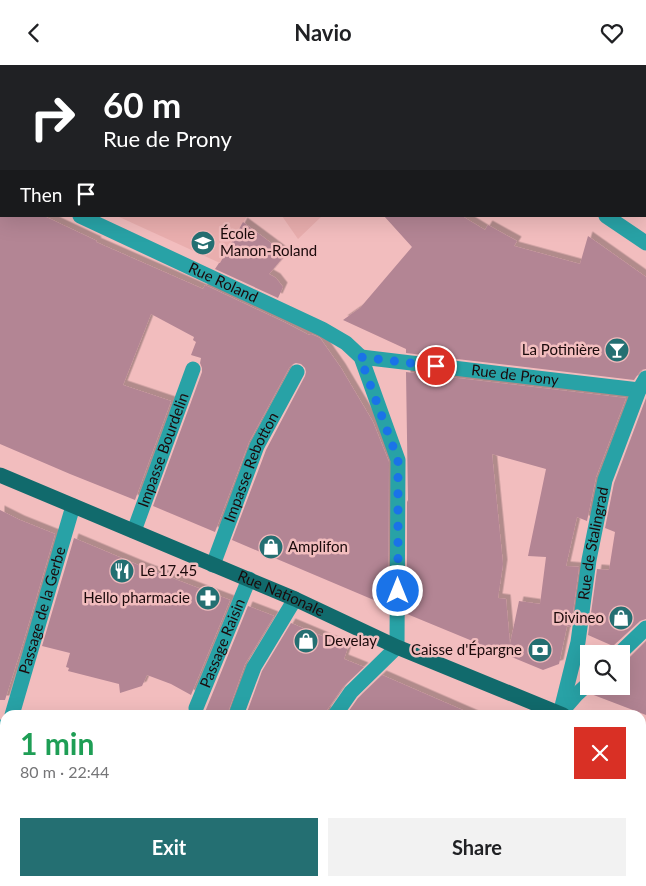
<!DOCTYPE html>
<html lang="en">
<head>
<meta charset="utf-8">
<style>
	:root { --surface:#fff; --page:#f2f2f2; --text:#202124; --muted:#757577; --accent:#246f72 }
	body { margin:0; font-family:Lato,sans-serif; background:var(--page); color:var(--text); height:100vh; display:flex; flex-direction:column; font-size:19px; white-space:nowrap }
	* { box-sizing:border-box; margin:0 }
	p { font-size:16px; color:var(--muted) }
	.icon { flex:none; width:28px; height:28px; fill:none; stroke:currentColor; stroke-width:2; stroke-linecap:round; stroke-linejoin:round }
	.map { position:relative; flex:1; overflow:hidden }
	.details { position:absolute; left:0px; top:645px; width:646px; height:176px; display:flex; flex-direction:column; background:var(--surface); border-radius:15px 15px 0 0; box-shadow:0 5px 20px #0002 }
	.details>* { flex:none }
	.top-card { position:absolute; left:0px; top:0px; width:646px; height:152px; box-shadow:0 5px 20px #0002; background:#202124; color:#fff; overflow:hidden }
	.tools { position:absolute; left:580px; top:580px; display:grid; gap:10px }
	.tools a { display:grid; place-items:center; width:50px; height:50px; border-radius:0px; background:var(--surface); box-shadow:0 5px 20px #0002; font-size:25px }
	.pin { position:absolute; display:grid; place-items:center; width:42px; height:42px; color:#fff; margin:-21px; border:2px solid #fff; border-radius:50%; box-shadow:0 1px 5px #0007 }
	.me { position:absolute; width:55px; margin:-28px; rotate:0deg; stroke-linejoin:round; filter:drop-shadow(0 0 4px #0008) }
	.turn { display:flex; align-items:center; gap:18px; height:105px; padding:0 20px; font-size:22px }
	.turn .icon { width:65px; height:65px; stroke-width:2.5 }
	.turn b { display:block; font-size:35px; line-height:42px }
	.then { display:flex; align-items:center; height:48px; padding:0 20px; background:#0003; gap:10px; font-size:19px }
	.round { display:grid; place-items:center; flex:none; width:52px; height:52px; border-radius:0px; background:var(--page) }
	.headline { display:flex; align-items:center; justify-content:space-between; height:85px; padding:0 20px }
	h1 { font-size:30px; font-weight:700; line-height:38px; color:#1e9e55 }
	.primary-button { display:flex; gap:10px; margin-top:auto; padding:10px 20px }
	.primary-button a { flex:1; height:58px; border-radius:0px; background:var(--accent); color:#fff; font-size:20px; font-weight:700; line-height:58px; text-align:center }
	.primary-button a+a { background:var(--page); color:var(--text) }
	header { display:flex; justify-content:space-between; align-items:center; height:65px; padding:0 20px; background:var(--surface); font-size:22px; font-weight:700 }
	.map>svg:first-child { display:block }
</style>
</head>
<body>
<header><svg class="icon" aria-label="back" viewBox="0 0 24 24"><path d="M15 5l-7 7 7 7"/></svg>Navio<svg class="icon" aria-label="heart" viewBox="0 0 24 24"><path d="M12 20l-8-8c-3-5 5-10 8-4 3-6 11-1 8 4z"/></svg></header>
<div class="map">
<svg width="646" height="821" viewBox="0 0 646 821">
	<defs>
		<filter id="shadow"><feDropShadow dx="4.5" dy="-4.5" stdDeviation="0" flood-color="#0004"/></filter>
	</defs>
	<rect width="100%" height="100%" fill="#f2bdbe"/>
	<!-- built -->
	<path fill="#e9aeae" d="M 117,151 L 247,151 L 220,198 Z
		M 282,151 L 322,151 L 298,174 Z"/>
	<!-- building -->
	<path fill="#b38594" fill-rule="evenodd" filter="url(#shadow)" d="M 0,151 L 44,151 L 97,176 L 96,177 L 203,224 L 205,220 L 284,257 L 309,270 L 311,269 L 320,273 L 341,303 L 373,357 L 389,397 L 388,541 L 232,475 L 266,385 L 305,311 L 306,307 L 305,303 L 301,299 L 296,298 L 293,299 L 289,303 L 249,377 L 215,467 L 153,441 L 202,307 L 202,303 L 200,298 L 201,293 L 191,290 L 196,277 L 193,275 L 194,272 L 151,249 L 123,320 L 171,336 L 135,435 L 70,409 L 0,379 Z
		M 384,151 L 462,151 L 485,165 L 488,160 L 517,176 L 514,181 L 580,199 L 588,171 L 646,212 L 646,304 L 641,305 L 634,315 L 406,288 L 406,284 L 393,278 L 343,255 L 360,243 L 412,182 Z
		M 243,157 L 286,189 L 269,209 L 276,213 L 283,222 L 278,233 L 215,204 L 219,198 L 220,198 Z
		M 406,307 L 626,333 L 596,412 L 587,456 L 577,452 L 566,501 L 579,502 L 571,562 L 567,561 L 559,599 L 543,605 L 407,549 L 407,435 L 408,437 ZM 492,389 L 546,404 L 528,491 L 546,492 L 540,539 L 519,536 L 510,579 L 506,534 L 498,533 L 503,499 Z
		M 646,333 L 646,554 L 640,556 L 613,581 L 588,570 L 597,504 L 609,505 L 615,467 L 605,463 L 614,418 Z
		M 0,445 L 20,455 L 55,469 L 23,578 L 5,635 L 0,635 Z
		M 74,473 L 143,502 L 230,535 L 191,630 L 171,619 L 147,610 L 142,621 L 120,628 L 119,619 L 68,606 L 69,603 L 66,602 L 70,588 L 42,581 Z
		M 248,541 L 274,551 L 245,599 L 227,650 L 202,650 L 205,647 Z
		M 291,558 L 348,582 L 344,594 L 364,602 L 343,622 L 327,645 L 326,650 L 246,650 L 262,606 Z
		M 646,576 L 646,650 L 591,629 L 598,621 L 621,621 L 621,598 L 626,596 Z
		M 382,610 L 474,650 L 346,650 L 358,633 Z"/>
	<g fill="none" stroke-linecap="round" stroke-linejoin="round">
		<!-- minor -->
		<g stroke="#28a2a6" stroke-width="15">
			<path d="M 384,0 L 386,1"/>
			<path d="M 12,1 L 13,0"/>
			<path d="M 0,33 L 1,30"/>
			<path d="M 0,114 L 1,114"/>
			<path id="s1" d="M 80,151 L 322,264 L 346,278 L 361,292 L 398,395 L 397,582 L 351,627 L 335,650"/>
			<path d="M 606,151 L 646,178"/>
			<path id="s2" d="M 361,292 L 639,325"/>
			<path id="s3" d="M 134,466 L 193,304"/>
			<path id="s4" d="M 213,500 L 257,381 L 297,307"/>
			<path d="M 619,589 L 646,563"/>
			<path id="s5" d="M 196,643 L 249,514"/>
			<path d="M 563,645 L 576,630 L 589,618"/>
			<path id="s6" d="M 560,649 L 578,577 L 589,495 L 605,415 L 639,325 L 646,313"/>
			<path id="s7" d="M 12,650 L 73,441"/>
			<path d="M 236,650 L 254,602 L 295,534"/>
			<path d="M 0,662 L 5,664"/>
			<path d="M 0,776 L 5,777"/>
			<path d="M 192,816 L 197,821"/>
			<path d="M 363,821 L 368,816"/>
			<path d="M 528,821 L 530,816"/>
			<path d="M 640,821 L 646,809"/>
		</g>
		<!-- major -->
		<g stroke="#116a6c" stroke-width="15">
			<path id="s8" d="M 0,410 L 295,534 L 397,582 L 563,650"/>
			<path d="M 641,683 L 646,685"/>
		</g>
	</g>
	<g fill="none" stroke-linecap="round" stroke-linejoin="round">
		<!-- route -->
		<path stroke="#1a73e8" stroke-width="9" stroke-dasharray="0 16.2" d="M 398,526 L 398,395 L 360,292 L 436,301"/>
	</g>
	<!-- icons -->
	<defs>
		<symbol id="school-disc" viewBox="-11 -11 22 22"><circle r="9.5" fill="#246f72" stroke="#f2bdbe"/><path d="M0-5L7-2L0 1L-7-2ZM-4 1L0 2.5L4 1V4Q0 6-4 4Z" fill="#fff"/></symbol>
		<symbol id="bar-disc" viewBox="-11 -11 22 22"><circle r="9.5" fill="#246f72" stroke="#f2bdbe"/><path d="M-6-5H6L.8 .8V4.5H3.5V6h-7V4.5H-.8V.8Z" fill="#fff"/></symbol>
		<symbol id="shop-disc" viewBox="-11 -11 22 22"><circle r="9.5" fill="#246f72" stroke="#f2bdbe"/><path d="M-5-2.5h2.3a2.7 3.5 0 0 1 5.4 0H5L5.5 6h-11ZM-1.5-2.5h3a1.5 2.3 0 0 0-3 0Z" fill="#fff"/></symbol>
		<symbol id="restaurant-disc" viewBox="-11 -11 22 22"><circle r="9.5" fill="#246f72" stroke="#f2bdbe"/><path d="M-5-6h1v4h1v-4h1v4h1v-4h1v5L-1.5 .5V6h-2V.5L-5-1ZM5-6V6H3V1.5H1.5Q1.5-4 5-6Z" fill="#fff"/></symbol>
		<symbol id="pharmacy-disc" viewBox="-11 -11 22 22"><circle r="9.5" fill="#246f72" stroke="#f2bdbe"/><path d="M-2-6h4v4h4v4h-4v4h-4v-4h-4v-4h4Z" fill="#fff"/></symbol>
		<symbol id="bank-disc" viewBox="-11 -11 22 22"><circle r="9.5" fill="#246f72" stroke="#f2bdbe"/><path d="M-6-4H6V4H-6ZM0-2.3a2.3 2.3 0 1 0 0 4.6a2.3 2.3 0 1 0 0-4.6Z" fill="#fff"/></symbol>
	</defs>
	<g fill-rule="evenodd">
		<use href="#school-disc" x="189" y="164" width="28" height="28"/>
		<use href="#bar-disc" x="603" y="271" width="28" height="28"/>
		<use href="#shop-disc" x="257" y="468" width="28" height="28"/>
		<use href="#restaurant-disc" x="108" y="492" width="28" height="28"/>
		<use href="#pharmacy-disc" x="194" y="519" width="28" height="28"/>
		<use href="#shop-disc" x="607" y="539" width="28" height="28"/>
		<use href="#shop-disc" x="292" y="562" width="28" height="28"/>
		<use href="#bank-disc" x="526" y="571" width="28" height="28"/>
	</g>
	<g text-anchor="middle" stroke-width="5" stroke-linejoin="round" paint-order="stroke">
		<!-- poi labels -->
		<g font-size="15" fill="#1b0a0b" stroke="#f2bdbe" text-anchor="start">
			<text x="220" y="174">École<tspan x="220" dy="17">Manon-Roland</tspan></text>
			<text x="600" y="290" text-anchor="end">La Potinière</text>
			<text x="288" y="487">Amplifon</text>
			<text x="140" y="511">Le 17.45</text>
			<text x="190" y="538" text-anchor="end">Hello pharmacie</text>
			<text x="604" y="558" text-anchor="end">Divineo</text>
			<text x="324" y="581">Develay</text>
			<text x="522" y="590" text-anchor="end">Caisse d'Épargne</text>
		</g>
		<!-- street labels -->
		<g font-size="15" fill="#1b0a0b" stroke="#f2bdbe">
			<text dy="5" stroke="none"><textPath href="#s1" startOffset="158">Rue Roland</textPath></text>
			<text dy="5" stroke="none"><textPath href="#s2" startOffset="155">Rue de Prony</textPath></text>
			<text dy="5" stroke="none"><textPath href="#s3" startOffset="86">Impasse Bourdelin</textPath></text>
			<text dy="5" stroke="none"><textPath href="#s4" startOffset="105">Impasse Rebotton</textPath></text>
			<text dy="5" stroke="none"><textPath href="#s6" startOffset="174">Rue de Stalingrad</textPath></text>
			<text dy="5" stroke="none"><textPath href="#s8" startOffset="305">Rue Nationale</textPath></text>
			<text dy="5" stroke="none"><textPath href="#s7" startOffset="109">Passage de la Gerbe</textPath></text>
			<text dy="5" stroke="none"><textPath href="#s5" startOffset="70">Passage Raisin</textPath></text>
		</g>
	</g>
</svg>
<div class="tools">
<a><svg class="icon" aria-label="search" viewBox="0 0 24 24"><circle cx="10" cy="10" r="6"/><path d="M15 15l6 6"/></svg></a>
</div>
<div class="pin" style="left:436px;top:301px;background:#d93025"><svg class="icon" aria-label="arrive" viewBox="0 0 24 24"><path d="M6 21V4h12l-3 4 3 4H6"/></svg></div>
<svg class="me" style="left:398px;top:526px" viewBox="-20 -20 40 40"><circle r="17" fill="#1a73e8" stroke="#fff" stroke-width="3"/><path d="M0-11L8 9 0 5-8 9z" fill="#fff"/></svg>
<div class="top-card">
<div class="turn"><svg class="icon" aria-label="right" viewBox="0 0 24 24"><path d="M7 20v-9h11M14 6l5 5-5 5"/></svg><div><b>60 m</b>Rue de Prony</div></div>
<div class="then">Then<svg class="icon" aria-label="arrive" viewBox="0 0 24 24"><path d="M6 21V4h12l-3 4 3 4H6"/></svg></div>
</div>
<section class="details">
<div class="headline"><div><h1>1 min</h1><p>80 m · 22:44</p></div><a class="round" style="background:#d93025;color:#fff"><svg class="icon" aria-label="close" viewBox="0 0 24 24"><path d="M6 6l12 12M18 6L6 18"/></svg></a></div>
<div class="primary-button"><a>Exit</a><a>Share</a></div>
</section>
</div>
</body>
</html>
